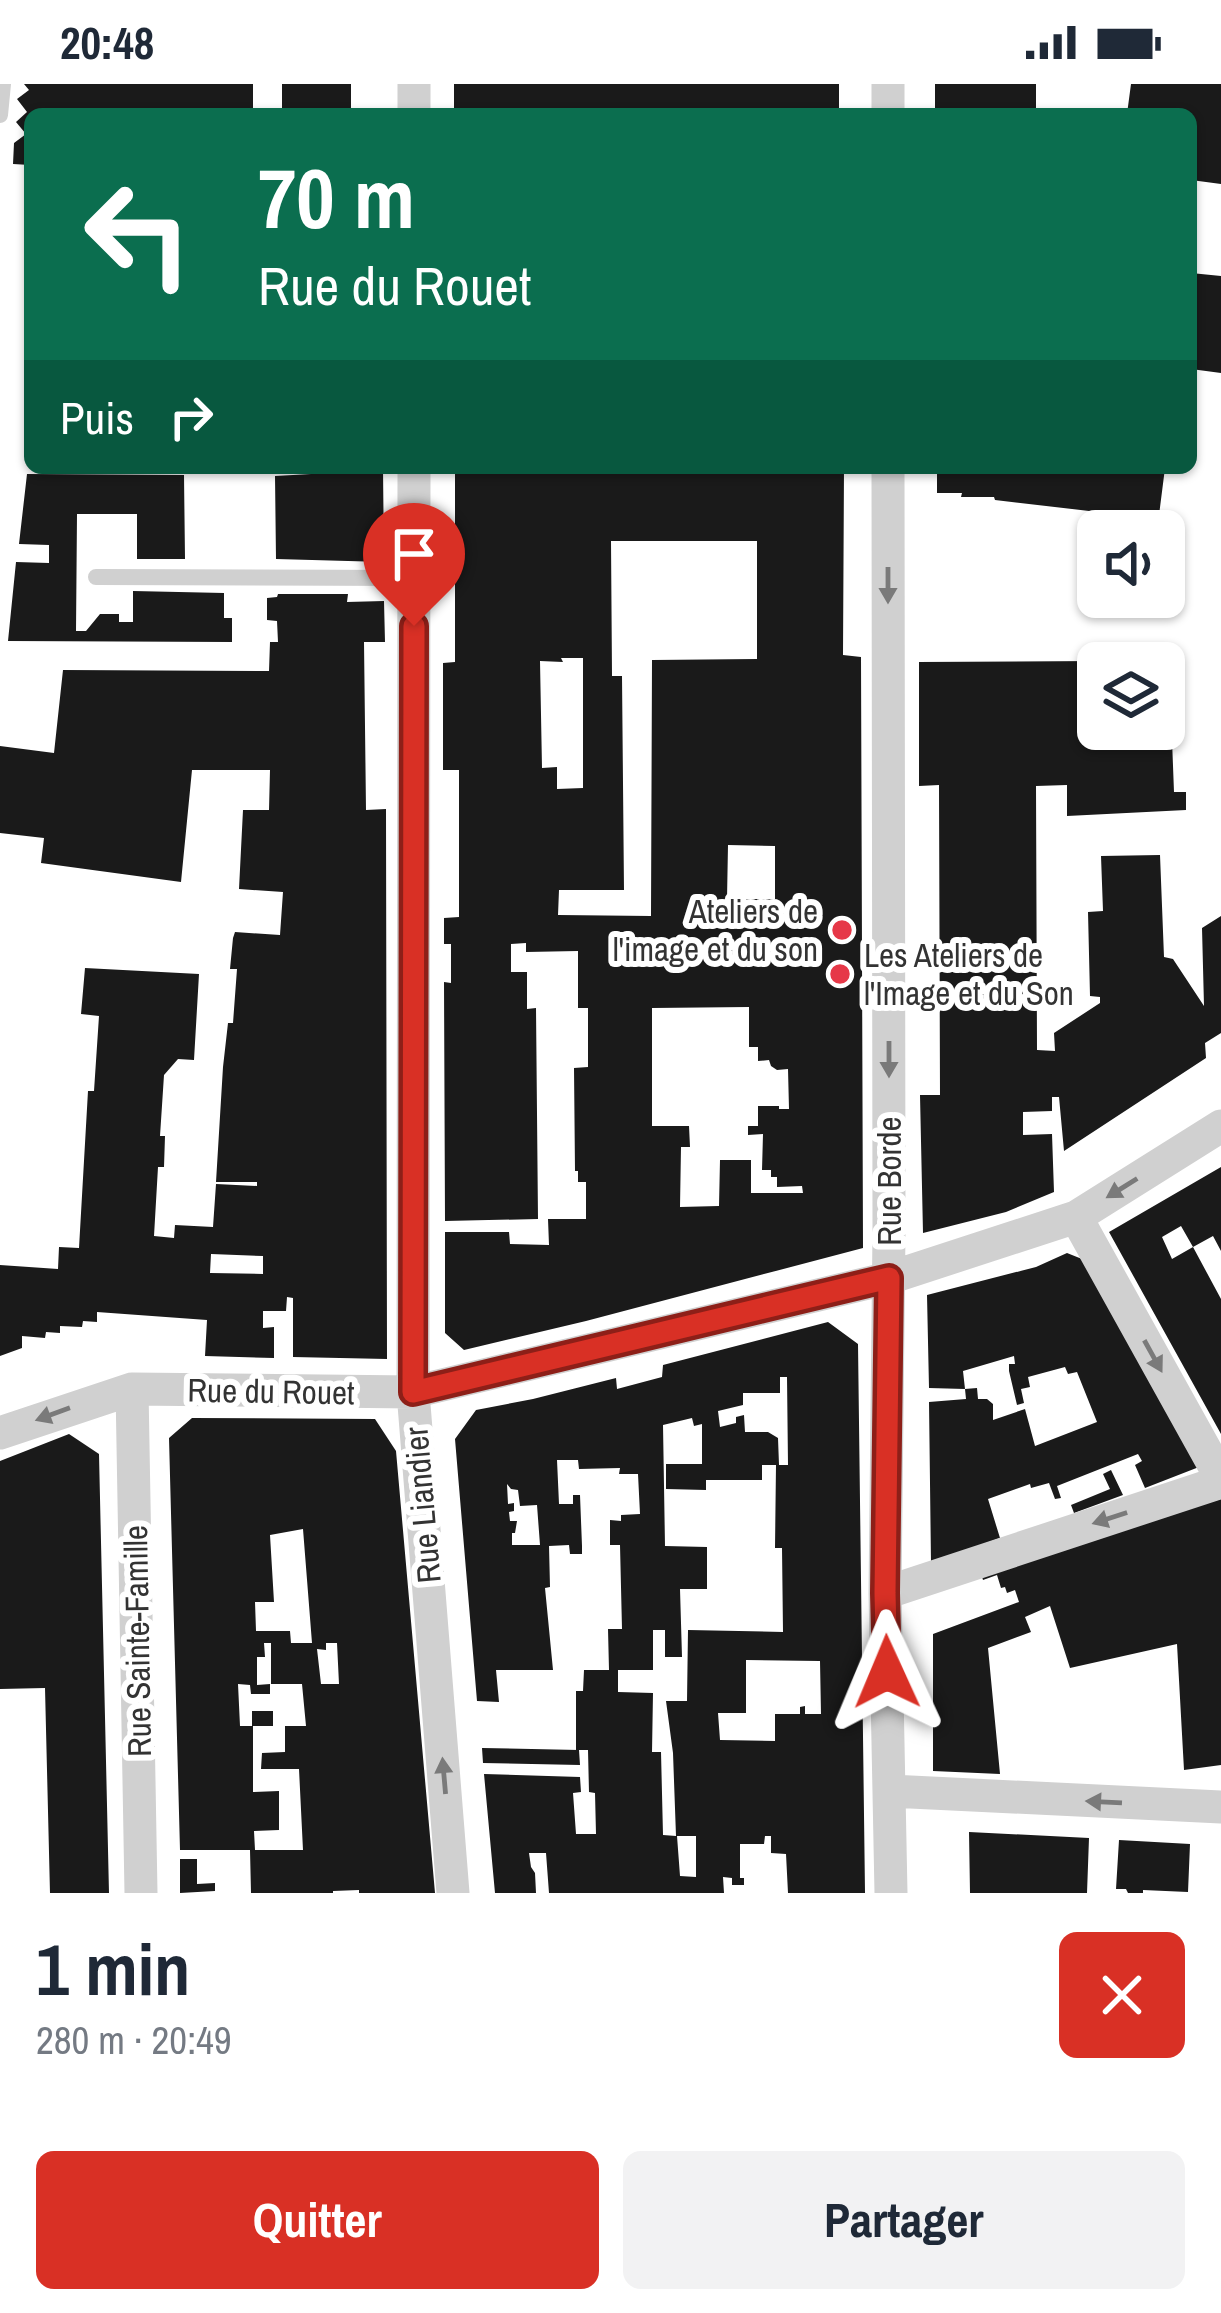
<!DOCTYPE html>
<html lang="fr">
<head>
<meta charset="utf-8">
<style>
	:root { --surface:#fff; --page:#f2f2f3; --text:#1f2937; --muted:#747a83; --accent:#d93025 }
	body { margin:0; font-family:"Archivo Narrow",sans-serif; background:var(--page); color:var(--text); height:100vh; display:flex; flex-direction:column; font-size:45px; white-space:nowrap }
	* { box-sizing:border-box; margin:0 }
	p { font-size:39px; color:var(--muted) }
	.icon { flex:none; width:66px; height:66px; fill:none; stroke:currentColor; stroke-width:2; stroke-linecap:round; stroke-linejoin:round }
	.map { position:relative; height:1809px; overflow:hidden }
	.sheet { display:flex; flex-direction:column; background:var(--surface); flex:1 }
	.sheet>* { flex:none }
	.top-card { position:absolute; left:24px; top:24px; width:1173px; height:366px; border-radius:18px; box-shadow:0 3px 9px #0004; background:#0b6e4f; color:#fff; overflow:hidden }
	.controls { position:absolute; left:1077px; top:426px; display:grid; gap:24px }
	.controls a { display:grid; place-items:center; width:108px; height:108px; border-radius:18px; background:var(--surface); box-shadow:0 3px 9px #0004; font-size:60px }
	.pin { position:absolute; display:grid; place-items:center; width:102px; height:102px; color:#fff; margin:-123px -51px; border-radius:50% 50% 50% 0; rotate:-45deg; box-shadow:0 0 12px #0007 }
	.pin .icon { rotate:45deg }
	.me { position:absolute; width:132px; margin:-66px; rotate:359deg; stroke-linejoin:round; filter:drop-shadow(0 0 9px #0008) }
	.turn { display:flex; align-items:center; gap:42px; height:252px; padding:0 36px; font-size:54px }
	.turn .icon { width:156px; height:156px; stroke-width:2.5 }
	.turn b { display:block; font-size:84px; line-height:102px }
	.then { display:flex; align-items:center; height:114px; padding:0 36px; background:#0003; gap:24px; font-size:45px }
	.round { display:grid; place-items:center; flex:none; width:126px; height:126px; border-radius:18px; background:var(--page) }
	.head { display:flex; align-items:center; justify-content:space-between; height:204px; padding:0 36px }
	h1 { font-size:72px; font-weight:700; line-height:90px }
	.cta { display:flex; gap:24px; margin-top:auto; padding:24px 36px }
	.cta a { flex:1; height:138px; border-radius:18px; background:var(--accent); color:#fff; font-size:48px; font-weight:700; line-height:138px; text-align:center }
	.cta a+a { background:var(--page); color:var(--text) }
	.status { display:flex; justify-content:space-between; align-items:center; height:84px; padding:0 60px; background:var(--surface); direction:ltr }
	.status svg { height:33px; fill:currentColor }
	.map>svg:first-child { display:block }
</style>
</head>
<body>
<div class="status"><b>20:48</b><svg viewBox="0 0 49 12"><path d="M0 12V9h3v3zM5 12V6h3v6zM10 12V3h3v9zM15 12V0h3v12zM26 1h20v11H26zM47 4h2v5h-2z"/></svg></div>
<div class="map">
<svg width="1221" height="1809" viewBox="0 0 1221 1809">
	<rect width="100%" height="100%" fill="#fff"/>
	<!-- building -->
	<path fill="#1a1a1a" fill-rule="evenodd" d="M 24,0 L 253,0 L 253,30 L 30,30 L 30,81 L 13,80 L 14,59 L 26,50 L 16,38 L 27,28 L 17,15 L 29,6 Z
		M 282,0 L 351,0 L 351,30 L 282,30 Z
		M 454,0 L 839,0 L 839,30 L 454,30 Z
		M 935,0 L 1036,0 L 1036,30 L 935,30 Z
		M 1131,0 L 1221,0 L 1221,100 L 1191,96 L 1191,30 L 1127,30 Z
		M 1191,189 L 1221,192 L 1221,289 L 1191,285 Z
		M 311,384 L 383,384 L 384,478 L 276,475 L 275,392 L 311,390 Z
		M 455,384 L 844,384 L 843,571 L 861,573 L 863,1164 L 586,1237 L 464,1266 L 445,1249 L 445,1148 L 509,1148 L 510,1160 L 549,1161 L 548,1135 L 586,1135 L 586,1098 L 578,1098 L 578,1087 L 575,1087 L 574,984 L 588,983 L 588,924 L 578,924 L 578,867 L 526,868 L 526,859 L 511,860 L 511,888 L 527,888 L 527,925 L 536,924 L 538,1135 L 445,1137 L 444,898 L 451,899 L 451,860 L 444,860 L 444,834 L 459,833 L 459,686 L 443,686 L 443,579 L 455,578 ZM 611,457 L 757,457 L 757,575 L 652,576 L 651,832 L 558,831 L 559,806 L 624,806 L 622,592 L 612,592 ZM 561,574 L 583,574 L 583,704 L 557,705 L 557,683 L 542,684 L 540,577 L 563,578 ZM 728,761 L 775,762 L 775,815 L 727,815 ZM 749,923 L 749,963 L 758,963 L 758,977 L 769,976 L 771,982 L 777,986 L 788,985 L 789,1025 L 779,1025 L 779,1022 L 758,1022 L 758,1042 L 748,1042 L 748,1051 L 763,1050 L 762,1086 L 771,1086 L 771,1093 L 777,1093 L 777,1103 L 802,1102 L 803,1109 L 751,1109 L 751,1076 L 720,1076 L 719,1122 L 680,1123 L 681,1063 L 690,1063 L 689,1042 L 652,1042 L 652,924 Z
		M 937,384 L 1165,384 L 1157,447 L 1131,447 L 1132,432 L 995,416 L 994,413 L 961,413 L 962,409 L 937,409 Z
		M 27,390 L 184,391 L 185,475 L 137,475 L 137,430 L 77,430 L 76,547 L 86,547 L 100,530 L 119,530 L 119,538 L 133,538 L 133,507 L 224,509 L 224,534 L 232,534 L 232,558 L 8,557 L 16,478 L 49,479 L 49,461 L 19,460 Z
		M 278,510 L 348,510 L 347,518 L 384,517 L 385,558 L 364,558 L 366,726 L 386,725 L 387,1275 L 293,1273 L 293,1214 L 287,1213 L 286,1227 L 263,1227 L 263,1244 L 274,1243 L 274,1274 L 205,1272 L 207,1236 L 97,1228 L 97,1238 L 83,1237 L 82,1243 L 60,1242 L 60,1249 L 46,1248 L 45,1254 L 22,1252 L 22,1264 L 0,1272 L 0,1181 L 58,1185 L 59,1163 L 79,1164 L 88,1007 L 94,1007 L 99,932 L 81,930 L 85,884 L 199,890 L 194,976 L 178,975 L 164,991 L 160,1052 L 165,1052 L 164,1083 L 158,1083 L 154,1152 L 174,1154 L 175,1141 L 213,1143 L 216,1100 L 257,1102 L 257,1098 L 216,1098 L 223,983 L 228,939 L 233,939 L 237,885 L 230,885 L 233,854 L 235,848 L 280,851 L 283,808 L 239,805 L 243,726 L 269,726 L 270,686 L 192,686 L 181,798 L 41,779 L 44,754 L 0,749 L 0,662 L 54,669 L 63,586 L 269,587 L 270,558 L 278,558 L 277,537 L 267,536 L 267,514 L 277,513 ZM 211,1170 L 263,1172 L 263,1190 L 210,1189 Z
		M 1098,577 L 1098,645 L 1164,645 L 1164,578 L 1169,577 L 1174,708 L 1186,708 L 1186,726 L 1067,732 L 1067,701 L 1036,702 L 1037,966 L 1055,967 L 1054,949 L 1100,919 L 1100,913 L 1090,912 L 1088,828 L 1103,827 L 1101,772 L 1160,771 L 1164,873 L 1173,875 L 1204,922 L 1202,844 L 1221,832 L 1221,949 L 1205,959 L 1206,974 L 1064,1067 L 1059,1013 L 1052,1013 L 1052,1027 L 1023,1028 L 1023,1051 L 1052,1050 L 1054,1108 L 1006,1128 L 923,1149 L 920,1011 L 940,1011 L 939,701 L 919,702 L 919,578 Z
		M 1221,1083 L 1221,1167 L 1213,1152 L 1193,1163 L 1181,1142 L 1162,1153 L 1172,1175 L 1193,1163 L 1221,1215 L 1221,1350 L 1109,1148 Z
		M 1067,1169 L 1087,1177 L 1199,1383 L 1145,1404 L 1135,1381 L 1142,1377 L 1138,1370 L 1057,1402 L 1061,1414 L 1055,1415 L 1049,1399 L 1031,1404 L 1030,1400 L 988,1415 L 1000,1454 L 931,1479 L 929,1318 L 966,1315 L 965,1305 L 977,1304 L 978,1315 L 987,1315 L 993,1320 L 993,1336 L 1025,1325 L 1035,1362 L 1097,1338 L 1077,1288 L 1068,1290 L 1065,1283 L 1028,1293 L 1030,1303 L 1021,1305 L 1024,1319 L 1017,1321 L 1009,1287 L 1009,1280 L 1015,1280 L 1014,1272 L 963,1287 L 965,1305 L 929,1304 L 927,1211 L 1036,1183 Z
		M 828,1238 L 858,1260 L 865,1809 L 788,1809 L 786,1770 L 771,1769 L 771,1752 L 765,1752 L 764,1760 L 740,1760 L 740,1794 L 744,1794 L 744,1801 L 732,1801 L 732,1794 L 723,1793 L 724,1809 L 549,1809 L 546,1769 L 529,1769 L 531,1783 L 535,1789 L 536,1809 L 495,1809 L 484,1690 L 580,1693 L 581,1708 L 573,1709 L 576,1750 L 596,1750 L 595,1709 L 589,1708 L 588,1666 L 576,1666 L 576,1607 L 583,1607 L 584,1586 L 609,1586 L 608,1545 L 622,1545 L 620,1461 L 610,1461 L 610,1436 L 621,1437 L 621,1431 L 640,1430 L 638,1390 L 619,1390 L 620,1384 L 579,1385 L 578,1376 L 557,1376 L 559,1420 L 573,1420 L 573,1411 L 580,1411 L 582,1462 L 582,1470 L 570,1470 L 569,1461 L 549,1462 L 550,1503 L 545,1504 L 553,1586 L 496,1586 L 499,1618 L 477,1617 L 455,1355 L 476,1326 L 533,1315 L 616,1294 L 617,1305 L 662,1293 L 663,1281 ZM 780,1293 L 787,1293 L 788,1381 L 779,1381 L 778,1354 L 768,1348 L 745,1348 L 744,1331 L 736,1333 L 736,1339 L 720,1343 L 718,1327 L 743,1321 L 743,1309 L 780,1309 ZM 692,1334 L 694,1342 L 702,1340 L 702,1380 L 666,1380 L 666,1405 L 706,1406 L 706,1396 L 762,1396 L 762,1381 L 776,1381 L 775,1464 L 782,1464 L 783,1548 L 688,1546 L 687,1617 L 666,1617 L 673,1669 L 676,1752 L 663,1751 L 661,1668 L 652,1668 L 653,1609 L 618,1608 L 618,1586 L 653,1586 L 653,1546 L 665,1546 L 665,1573 L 682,1573 L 680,1505 L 707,1505 L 707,1463 L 665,1462 L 663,1341 ZM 507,1400 L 511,1405 L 518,1406 L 520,1422 L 537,1421 L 540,1461 L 512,1461 L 512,1449 L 515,1449 L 517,1437 L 510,1437 L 509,1428 L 514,1427 L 514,1419 L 508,1420 ZM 746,1576 L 820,1577 L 821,1630 L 805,1630 L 805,1622 L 800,1623 L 800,1630 L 775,1630 L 775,1657 L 720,1656 L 718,1629 L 746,1629 ZM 677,1752 L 696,1752 L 696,1793 L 680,1792 Z
		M 192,1334 L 375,1335 L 396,1367 L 435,1809 L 359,1809 L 359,1806 L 333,1807 L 333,1809 L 251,1809 L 250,1766 L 180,1766 L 169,1354 ZM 303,1445 L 312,1559 L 291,1559 L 290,1547 L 256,1547 L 255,1518 L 274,1518 L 270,1451 ZM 264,1559 L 271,1559 L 271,1600 L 302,1600 L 306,1642 L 285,1642 L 285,1668 L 262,1669 L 261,1685 L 299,1685 L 303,1766 L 255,1766 L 254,1747 L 279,1746 L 279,1707 L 253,1708 L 253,1642 L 273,1642 L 273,1627 L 252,1627 L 252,1642 L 240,1642 L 238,1600 L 250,1601 L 251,1610 L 270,1610 L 270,1600 L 257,1601 L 257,1573 L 265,1573 ZM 326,1559 L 337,1559 L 339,1600 L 321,1600 L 317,1565 L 326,1566 Z
		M 69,1350 L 99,1370 L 109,1809 L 50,1809 L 45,1604 L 0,1605 L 0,1377 Z
		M 1111,1386 L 1123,1411 L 1074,1429 L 1071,1421 L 1110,1405 L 1103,1390 Z
		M 1221,1415 L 1221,1681 L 1184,1686 L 1177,1560 L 1070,1584 L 1050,1522 L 1025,1533 L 1031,1548 L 988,1564 L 1000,1690 L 933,1687 L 933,1550 L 1019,1518 L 1015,1506 L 1007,1509 L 1005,1503 L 1001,1504 L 997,1491 L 983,1496 L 980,1487 Z
		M 482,1664 L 579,1666 L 580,1681 L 483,1679 Z
		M 969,1748 L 1089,1754 L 1087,1809 L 970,1809 Z
		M 1119,1756 L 1190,1760 L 1188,1808 L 1143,1806 L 1143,1809 L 1128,1809 L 1126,1805 L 1116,1805 Z
		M 180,1775 L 197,1775 L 197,1800 L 215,1799 L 215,1807 L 180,1809 Z"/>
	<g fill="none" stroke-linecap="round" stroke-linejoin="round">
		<!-- service -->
		<path stroke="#d0d0d0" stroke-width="16" d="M 0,31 L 3,0
			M 96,493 L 414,494"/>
		<!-- minor -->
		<path stroke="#d0d0d0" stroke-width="33" d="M 888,0 L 888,30
			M 414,30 L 414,0
			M 414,384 L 413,1308 L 453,1809
			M 888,384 L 889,1148 L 885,1509 L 891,1809
			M 1076,1133 L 1221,1394
			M 132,1305 L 141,1809
			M 0,1349 L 132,1305 L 413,1308 L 889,1194 L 1076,1133 L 1221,1042
			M 885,1509 L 1221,1398
			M 890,1707 L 1221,1723"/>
	</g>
	<!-- one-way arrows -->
	<defs><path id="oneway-solid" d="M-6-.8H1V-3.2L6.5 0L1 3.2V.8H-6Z" transform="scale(3)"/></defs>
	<g fill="#7a7a7a">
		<use href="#oneway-solid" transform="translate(888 501) rotate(90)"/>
		<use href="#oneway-solid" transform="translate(889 975) rotate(90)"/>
		<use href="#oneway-solid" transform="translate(1122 1104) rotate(148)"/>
		<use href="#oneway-solid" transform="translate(1153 1272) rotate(61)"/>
		<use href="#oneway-solid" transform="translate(53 1330) rotate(160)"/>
		<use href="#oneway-solid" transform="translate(1110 1434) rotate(162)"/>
		<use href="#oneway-solid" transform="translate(444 1692) rotate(-95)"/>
		<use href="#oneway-solid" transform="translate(1104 1718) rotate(-177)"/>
	</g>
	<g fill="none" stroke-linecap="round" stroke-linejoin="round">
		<defs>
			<path id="route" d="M 414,542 L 413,1308 L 889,1194 L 885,1509 L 887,1588"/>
		</defs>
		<!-- route casing -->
		<use href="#route" stroke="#8d1f18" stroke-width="30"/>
		<!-- route -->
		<use href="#route" stroke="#d93025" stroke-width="21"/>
	</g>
	<!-- markers -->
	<g fill="#e63848" stroke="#fff" stroke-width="4.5">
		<circle cx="842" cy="846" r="12"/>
		<circle cx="840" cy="890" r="12"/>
	</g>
	<g text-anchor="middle" stroke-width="12" stroke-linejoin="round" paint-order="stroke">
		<!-- poi labels -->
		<g font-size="33" fill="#333" stroke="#fff" text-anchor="end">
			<text x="818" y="839">Ateliers de<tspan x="818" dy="38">l'image et du son</tspan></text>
			<text x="864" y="883" text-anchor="start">Les Ateliers de<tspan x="864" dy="38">l'Image et du Son</tspan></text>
		</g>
		<!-- street labels -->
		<g font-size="33" fill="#333" stroke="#fff">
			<text transform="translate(889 1097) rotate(-90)" y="12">Rue Borde</text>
			<text transform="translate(271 1307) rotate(1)" y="12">Rue du Rouet</text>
			<text transform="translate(422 1421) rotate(-95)" y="12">Rue Liandier</text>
			<text transform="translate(137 1557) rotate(-91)" y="12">Rue Sainte-Famille</text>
		</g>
	</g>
</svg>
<div class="controls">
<a><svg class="icon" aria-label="sound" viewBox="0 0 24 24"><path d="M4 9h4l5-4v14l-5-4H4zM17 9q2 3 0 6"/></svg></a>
<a><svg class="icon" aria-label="layers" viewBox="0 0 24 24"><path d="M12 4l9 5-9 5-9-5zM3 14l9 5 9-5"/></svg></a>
</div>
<div class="pin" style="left:414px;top:542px;background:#d93025"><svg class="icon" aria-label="arrive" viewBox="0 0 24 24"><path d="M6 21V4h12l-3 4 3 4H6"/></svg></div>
<svg class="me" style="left:887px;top:1588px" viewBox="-20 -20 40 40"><path d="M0-17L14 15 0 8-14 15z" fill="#d93025" stroke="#fff" stroke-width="4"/></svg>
<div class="top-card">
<div class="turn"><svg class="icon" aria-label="left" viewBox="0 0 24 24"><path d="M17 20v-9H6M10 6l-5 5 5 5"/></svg><div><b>70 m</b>Rue du Rouet</div></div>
<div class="then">Puis<svg class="icon" aria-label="right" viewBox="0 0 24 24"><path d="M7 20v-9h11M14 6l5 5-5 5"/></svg></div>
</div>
</div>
<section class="sheet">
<div class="head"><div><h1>1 min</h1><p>280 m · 20:49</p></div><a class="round" style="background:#d93025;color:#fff"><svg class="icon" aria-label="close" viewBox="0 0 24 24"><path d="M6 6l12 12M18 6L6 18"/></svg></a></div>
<div class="cta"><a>Quitter</a><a>Partager</a></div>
</section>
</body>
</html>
